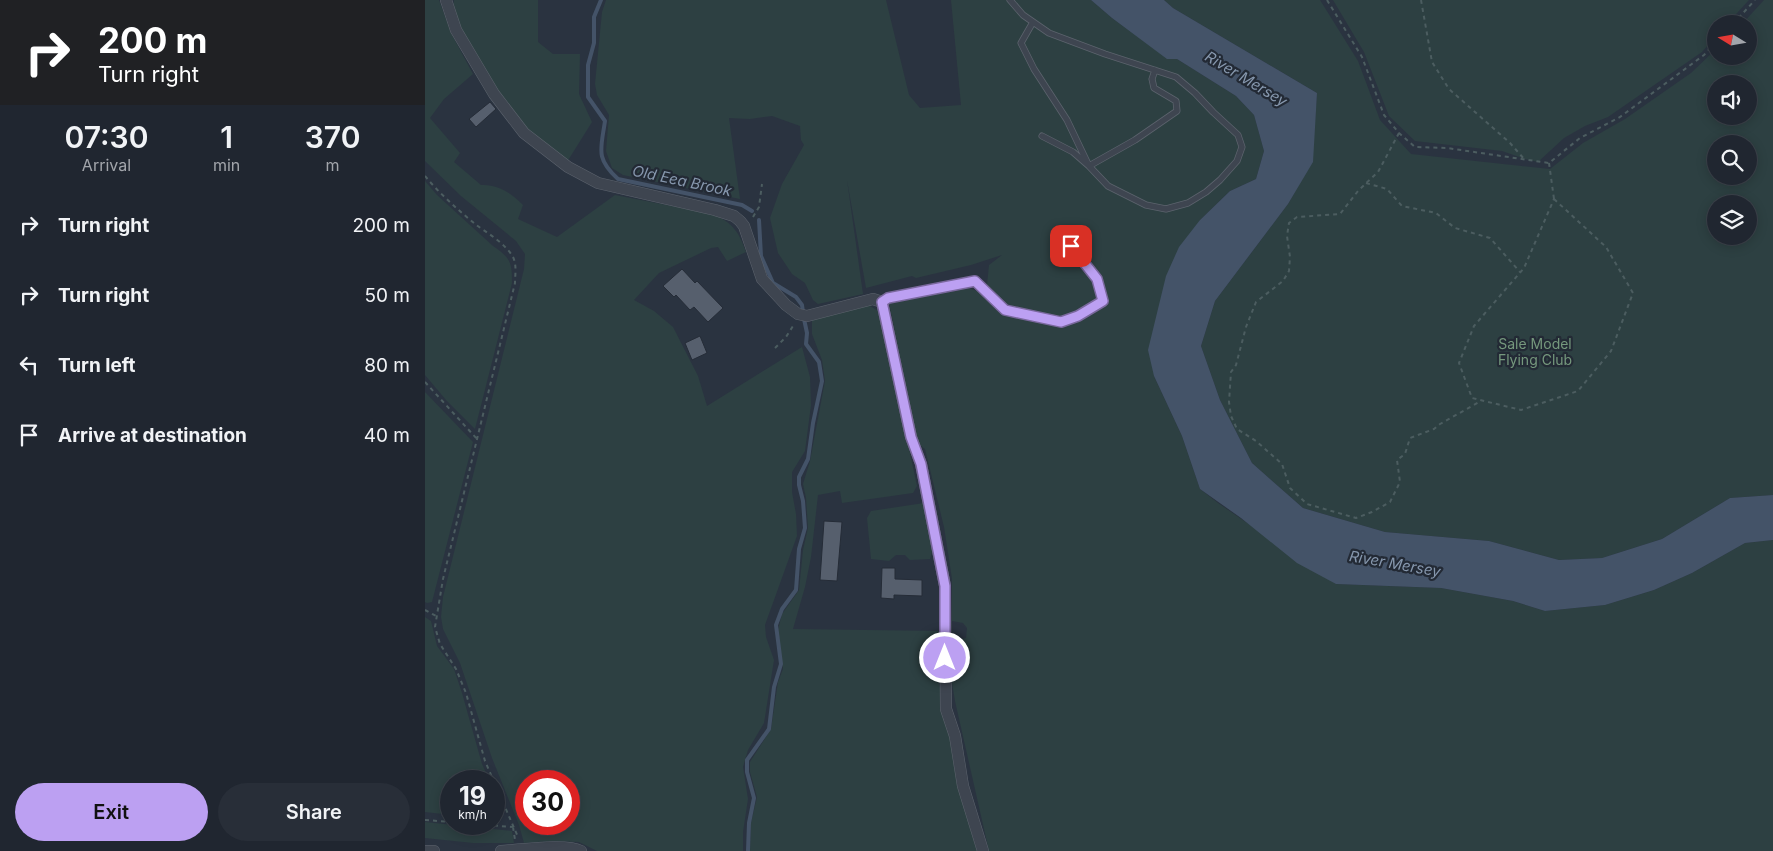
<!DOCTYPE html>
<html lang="en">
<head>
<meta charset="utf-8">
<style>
	:root { --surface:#202630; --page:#282e38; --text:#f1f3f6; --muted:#a2a5ab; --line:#3d434c; --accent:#bca0f2 }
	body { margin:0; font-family:Inter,sans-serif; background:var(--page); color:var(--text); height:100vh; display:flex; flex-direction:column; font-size:19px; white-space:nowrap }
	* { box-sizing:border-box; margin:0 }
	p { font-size:16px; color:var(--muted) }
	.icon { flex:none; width:28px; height:28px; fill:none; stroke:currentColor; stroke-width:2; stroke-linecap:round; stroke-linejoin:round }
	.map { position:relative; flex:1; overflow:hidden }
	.drawer { display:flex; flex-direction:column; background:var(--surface); width:425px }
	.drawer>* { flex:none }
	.hud { background:#202124; color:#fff; overflow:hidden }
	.needle { width:32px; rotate:281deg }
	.buttons { position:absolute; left:1282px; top:15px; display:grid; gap:10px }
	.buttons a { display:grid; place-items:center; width:50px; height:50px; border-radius:50%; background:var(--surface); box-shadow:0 2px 12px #0003,0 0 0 1px var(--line); font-size:25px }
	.speed { position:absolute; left:15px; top:770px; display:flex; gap:10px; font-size:25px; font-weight:700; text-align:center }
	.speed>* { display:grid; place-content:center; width:65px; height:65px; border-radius:50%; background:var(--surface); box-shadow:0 2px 12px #0003,0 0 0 1px var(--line); line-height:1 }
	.speed small { font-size:12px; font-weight:400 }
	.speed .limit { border:8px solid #d22; background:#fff; color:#111 }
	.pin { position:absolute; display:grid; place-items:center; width:42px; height:42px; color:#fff; margin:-21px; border-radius:10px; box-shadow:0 2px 8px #0006 }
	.me { position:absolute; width:55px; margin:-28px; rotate:0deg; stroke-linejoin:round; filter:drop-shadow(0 0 4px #0008) }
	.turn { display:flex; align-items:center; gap:18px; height:105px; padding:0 15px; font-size:22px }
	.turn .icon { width:65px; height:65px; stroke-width:2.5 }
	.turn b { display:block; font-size:35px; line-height:42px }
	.eta { display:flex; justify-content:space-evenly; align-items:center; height:85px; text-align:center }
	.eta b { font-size:30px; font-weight:600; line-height:35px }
	.button { display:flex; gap:10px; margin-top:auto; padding:10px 15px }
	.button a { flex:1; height:58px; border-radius:30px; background:var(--accent); color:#111; font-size:20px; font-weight:600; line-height:58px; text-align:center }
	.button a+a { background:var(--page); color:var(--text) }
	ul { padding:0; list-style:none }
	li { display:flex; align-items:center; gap:15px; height:70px; padding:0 15px }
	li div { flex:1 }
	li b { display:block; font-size:19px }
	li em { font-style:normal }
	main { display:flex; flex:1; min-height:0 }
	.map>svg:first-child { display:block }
</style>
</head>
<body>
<main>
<section class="drawer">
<div class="hud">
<div class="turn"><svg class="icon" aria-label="right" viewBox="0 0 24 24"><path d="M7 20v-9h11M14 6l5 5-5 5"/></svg><div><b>200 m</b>Turn right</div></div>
</div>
<div class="eta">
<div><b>07:30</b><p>Arrival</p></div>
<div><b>1</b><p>min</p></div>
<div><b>370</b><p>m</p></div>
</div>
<ul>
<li><svg class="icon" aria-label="right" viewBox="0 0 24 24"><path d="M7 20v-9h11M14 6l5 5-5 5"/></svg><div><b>Turn right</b></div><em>200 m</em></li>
<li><svg class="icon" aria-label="right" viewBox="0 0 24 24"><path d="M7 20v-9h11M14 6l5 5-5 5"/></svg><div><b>Turn right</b></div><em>50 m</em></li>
<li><svg class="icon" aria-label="left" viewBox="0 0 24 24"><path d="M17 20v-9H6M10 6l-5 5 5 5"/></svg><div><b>Turn left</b></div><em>80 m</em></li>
<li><svg class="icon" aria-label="arrive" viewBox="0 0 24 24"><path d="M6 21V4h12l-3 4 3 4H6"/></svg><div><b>Arrive at destination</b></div><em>40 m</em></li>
</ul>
<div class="button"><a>Exit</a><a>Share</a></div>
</section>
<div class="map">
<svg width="1348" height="851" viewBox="0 0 1348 851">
	<rect width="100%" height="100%" fill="#2a3340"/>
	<!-- green -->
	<path fill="#2d4042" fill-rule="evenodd" d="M 0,0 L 14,0 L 26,33 L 48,74 L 19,99 L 5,118 L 35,153 L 29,162 L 56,185 C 73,184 86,193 98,205 L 93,219 L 132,237 L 190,195 L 288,214 C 308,223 314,232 321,252 L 302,261 L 293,247 L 286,248 L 234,273 L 209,300 L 229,311 L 248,327 L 273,376 L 282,406 L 377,347 L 385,377 L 386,405 L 380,451 L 367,472 L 367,492 L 371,514 L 372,536 L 340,625 L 341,637 L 349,660 L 339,723 L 323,750 L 318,767 L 323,799 L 318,832 L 318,851 L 172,851 L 154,842 L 127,841 L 99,843 L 94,825 L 67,758 L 35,663 L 18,629 L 16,617 L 18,597 L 99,269 L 100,254 L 91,241 L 36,196 L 0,161 ZM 101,781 L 144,781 L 144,824 L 101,824 Z
		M 29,0 L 113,0 L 113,42 L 128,54 L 155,54 L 154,94 L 167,122 L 142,162 L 98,126 L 65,81 L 36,30 L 28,8 Z
		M 181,0 L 461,0 L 484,95 L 495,108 L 536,105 L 526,0 L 666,0 L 687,18 L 742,58 L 752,59 L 811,96 L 829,115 L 839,151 L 831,179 L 805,191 L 775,220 L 729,376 L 757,436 L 775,489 L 793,503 L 911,584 L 1016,588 L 1088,601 L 1120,611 L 1180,605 L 1229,590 L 1267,573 L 1320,543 L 1348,540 L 1348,851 L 564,851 L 530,701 L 527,683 L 527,641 L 541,638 L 542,628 L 538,623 L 527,621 L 527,579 L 519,527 L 500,449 L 493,444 L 464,303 L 541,287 L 552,291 L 562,285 L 564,265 L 577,255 L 546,265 L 491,278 L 487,276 L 441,288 L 422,180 L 438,294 L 393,304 L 388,300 L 380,283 L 367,274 L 353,253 L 345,218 L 357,184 L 379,145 L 376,140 L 375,126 L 347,116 L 325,119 L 304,118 L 315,199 L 198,175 L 187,168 L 181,151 L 184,115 L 172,95 L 170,84 L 177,12 Z
		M 739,0 L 895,0 L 933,61 L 955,120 L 986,154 L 1125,169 L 1158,143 L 1200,119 L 1266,73 L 1291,49 L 1291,56 L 1324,56 L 1324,24 L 1317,24 L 1339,0 L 1348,0 L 1348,495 L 1305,498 L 1237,539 L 1177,558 L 1134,560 L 1064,541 L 960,532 L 878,508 L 827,463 L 795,400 L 776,346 L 790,301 L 863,204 L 887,162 L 892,93 L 748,8 ZM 1291,84 L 1324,84 L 1324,116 L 1291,116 ZM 1291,144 L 1324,144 L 1324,176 L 1291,176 ZM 1291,204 L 1324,204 L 1324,236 L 1291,236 Z
		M 908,0 L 1324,0 L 1302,24 L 1291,24 L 1291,36 L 1277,52 L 1183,117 L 1160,126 L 1139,138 L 1113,162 L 1100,159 L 1077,151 L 990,141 L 964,116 L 939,52 Z
		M 0,181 L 12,195 L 68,246 C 86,258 87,263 87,283 L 50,429 L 21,400 L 0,375 Z
		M 443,305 L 455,312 L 492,486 L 488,493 L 417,503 L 415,491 L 393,495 L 386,557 L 380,587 L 368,629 L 516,631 L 513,674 L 518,710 L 527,743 L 531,772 L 541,814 L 552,851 L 325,851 L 326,823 L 332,797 L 325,772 L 325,762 L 346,729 L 353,682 L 358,669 L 353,630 L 357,614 L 374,590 L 378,550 L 383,528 L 381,498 L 378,484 L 385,461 L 400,381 L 397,360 L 387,334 L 387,318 Z
		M 0,392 L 48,442 L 7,602 L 2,603 L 0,602 Z
		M 499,503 L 508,547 L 505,559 L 485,560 L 480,555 L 471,555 L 464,561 L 446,559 L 442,518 L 446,511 Z
		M 0,617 L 6,621 L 12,646 L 29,669 L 37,693 L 57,764 L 65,781 L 26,781 L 26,815 L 0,812 Z
		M 0,822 L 87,831 L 89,843 L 48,843 L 0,838 Z"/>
	<!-- water -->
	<path fill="#445368" d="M 666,0 L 739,0 L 748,8 L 892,93 L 888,162 L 863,204 L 790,301 L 776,346 L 795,400 L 827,463 L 878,508 L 960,532 L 1064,541 L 1134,560 L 1177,558 L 1237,539 L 1305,498 L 1348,495 L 1348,540 L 1320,543 L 1267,573 L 1229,590 L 1180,605 L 1120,611 L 1088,601 L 1016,588 L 911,584 L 872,563 L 816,518 L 775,489 L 757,436 L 729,376 L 723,350 L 741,276 L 754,247 L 775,220 L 805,191 L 831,179 L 839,151 L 829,115 L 811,96 L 752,59 L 742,59 L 687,18 Z"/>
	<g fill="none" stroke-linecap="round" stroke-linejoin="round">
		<!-- stream -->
		<path stroke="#445368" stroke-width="4" d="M 176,0 L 169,17 L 169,43 L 163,65 L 163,97 L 180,121 C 176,149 170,158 193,179 L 317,205 L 327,211
			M 334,220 L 336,256 L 348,283 L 371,297 L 377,305 L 378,312
			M 323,851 L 324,823 L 329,798 L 322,772 L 322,760 L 344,729 L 349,687 L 356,664 L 351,625 L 357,609 L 371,590 L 374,549 L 380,528 L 378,501 L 374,485 L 374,477 L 383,459 L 388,423 L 397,381 L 394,362 L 381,344 L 382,333 L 379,319"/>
	</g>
	<!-- building -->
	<path fill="#565f6d" stroke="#252c37" d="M 65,102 L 71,109 L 51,127 L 44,119 Z
		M 257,269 L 270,283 L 272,281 L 298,308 L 283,322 L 269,307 L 265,310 L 251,295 L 249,297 L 238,286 Z
		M 275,336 L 282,353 L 267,360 L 260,343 Z
		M 399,521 L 417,522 L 412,581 L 395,580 Z
		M 457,568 L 470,568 L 470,579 L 497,580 L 497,596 L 469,595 L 469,599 L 456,598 Z"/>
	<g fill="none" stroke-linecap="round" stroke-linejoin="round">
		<defs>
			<path id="lane" d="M 585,0 L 598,15 L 624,33 L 680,54 L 751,77 L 770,93 L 788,112 L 813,135 L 817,147 L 812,161 L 795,180 L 781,192 L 763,203 L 741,209 L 721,205 L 683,186 L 664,166 L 648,152 L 617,136
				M 608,22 L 596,43 L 609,69 L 642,120 L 663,164
				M 664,166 L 710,140 L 752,111 L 751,101 L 729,88 L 727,79 L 730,70
				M 457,302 L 463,298 L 550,281 L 580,310 L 635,322 L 653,316 L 678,301 L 672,279 L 646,246"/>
			<path id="street" d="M 21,0 L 31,30 L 69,94 L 99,133 L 143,167 L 173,183 L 290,210 L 309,216 L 315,221 L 319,226 L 337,279 L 361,305 L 373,314 L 382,316 L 448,299 L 457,302 L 486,437 L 496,464 L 520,586 L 521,709 L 530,736 L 538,786 L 558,851
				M 0,851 L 9,851
				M 76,851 C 96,850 140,843 156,851"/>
		</defs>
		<!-- lane casing -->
		<use href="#lane" stroke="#5c636d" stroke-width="7"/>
		<!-- street casing -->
		<use href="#street" stroke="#5c636d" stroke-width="12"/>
		<!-- path -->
		<path stroke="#4c5d60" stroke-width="2" stroke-dasharray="4 4" stroke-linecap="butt" d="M 902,0 L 937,57 L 959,115 L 974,133 L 990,147 L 1022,148 L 1124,163 L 1155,138 L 1195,117 L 1279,55 L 1291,42
			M 996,0 L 1007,62 L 1024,89 L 1085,143 L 1100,160
			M 1308,24 L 1330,0
			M 974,133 L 953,172 L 933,191 L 915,214 L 872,217 L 864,223 L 862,236 L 865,257 L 864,271 L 858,281 L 831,302 L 821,327 L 811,365 L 806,372 L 804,402 L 806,416 L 812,429 L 831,441 L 857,464 L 865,488 L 882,504 L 931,518 L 947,512 L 965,502 L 975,482 L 972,460 L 980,454 L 985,438 L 1009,429 L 1015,424 L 1056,401
			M 1124,163 L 1129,199
			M 0,176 C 14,193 32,209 50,224 C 62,233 80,243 88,257 C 92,265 90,275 90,283 L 18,579 L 10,627 L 15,644 L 31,669 L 41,693 L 60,761 L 93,837
			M 941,183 L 962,189 L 977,206 L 1011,213 L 1030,228 L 1065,238 L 1095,272
			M 1129,199 L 1181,247 L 1208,293 L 1186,351 L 1153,391 L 1096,410 L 1047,398 L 1034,363 L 1049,326 L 1099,268 Z
			M 328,217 L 334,207 L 337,184
			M 350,348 L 361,337 L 368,326
			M 0,382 L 52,439
			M 0,610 L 11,616
			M 0,820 L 26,822
			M 45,824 L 90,827
			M 88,827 L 90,840"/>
		<!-- lane -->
		<use href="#lane" stroke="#3e4550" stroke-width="5.5"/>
		<!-- street -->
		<use href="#street" stroke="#3e4550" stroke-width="11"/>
	</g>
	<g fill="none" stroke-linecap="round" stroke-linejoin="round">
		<defs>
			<path id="route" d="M 520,658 L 520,586 L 496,464 L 486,437 L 457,302 L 463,298 L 550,281 L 580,310 L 636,322 L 653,316 L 678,301 L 672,279 L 646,246"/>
		</defs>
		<!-- route casing -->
		<use href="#route" stroke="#7a689d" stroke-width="12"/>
		<!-- route -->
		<use href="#route" stroke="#bca0f2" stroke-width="9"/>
	</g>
	<g text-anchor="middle" stroke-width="4.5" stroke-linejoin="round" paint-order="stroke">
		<!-- park labels -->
		<g font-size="14" fill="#75987d" stroke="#232a35">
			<text x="1110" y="349">Sale Model<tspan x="1110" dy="16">Flying Club</tspan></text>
		</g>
		<!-- water labels -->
		<g font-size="15" font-style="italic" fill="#8697ad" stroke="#232a35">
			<text transform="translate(821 79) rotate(31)" y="5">River Mersey</text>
			<text transform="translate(257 181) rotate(12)" y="5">Old Eea Brook</text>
			<text transform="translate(970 564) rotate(10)" y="5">River Mersey</text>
		</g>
	</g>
</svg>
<div class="buttons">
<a><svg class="needle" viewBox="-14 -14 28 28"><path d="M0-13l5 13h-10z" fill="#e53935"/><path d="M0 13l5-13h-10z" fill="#a2a5ab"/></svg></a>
<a><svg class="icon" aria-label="sound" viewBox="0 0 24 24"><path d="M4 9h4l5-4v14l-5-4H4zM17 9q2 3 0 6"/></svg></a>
<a><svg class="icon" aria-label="search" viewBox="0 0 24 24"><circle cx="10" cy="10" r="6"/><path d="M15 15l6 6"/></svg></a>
<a><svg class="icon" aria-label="layers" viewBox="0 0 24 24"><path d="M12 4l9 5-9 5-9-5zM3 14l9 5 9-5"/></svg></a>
</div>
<div class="speed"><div>19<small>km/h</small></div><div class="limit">30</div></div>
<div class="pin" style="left:646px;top:246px;background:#d93025"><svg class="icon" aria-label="arrive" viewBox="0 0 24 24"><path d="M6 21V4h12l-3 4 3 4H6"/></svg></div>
<svg class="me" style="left:520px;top:658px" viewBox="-20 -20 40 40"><circle r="17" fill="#bca0f2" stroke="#fff" stroke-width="3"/><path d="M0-11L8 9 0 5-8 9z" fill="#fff"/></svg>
</div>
</main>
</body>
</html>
